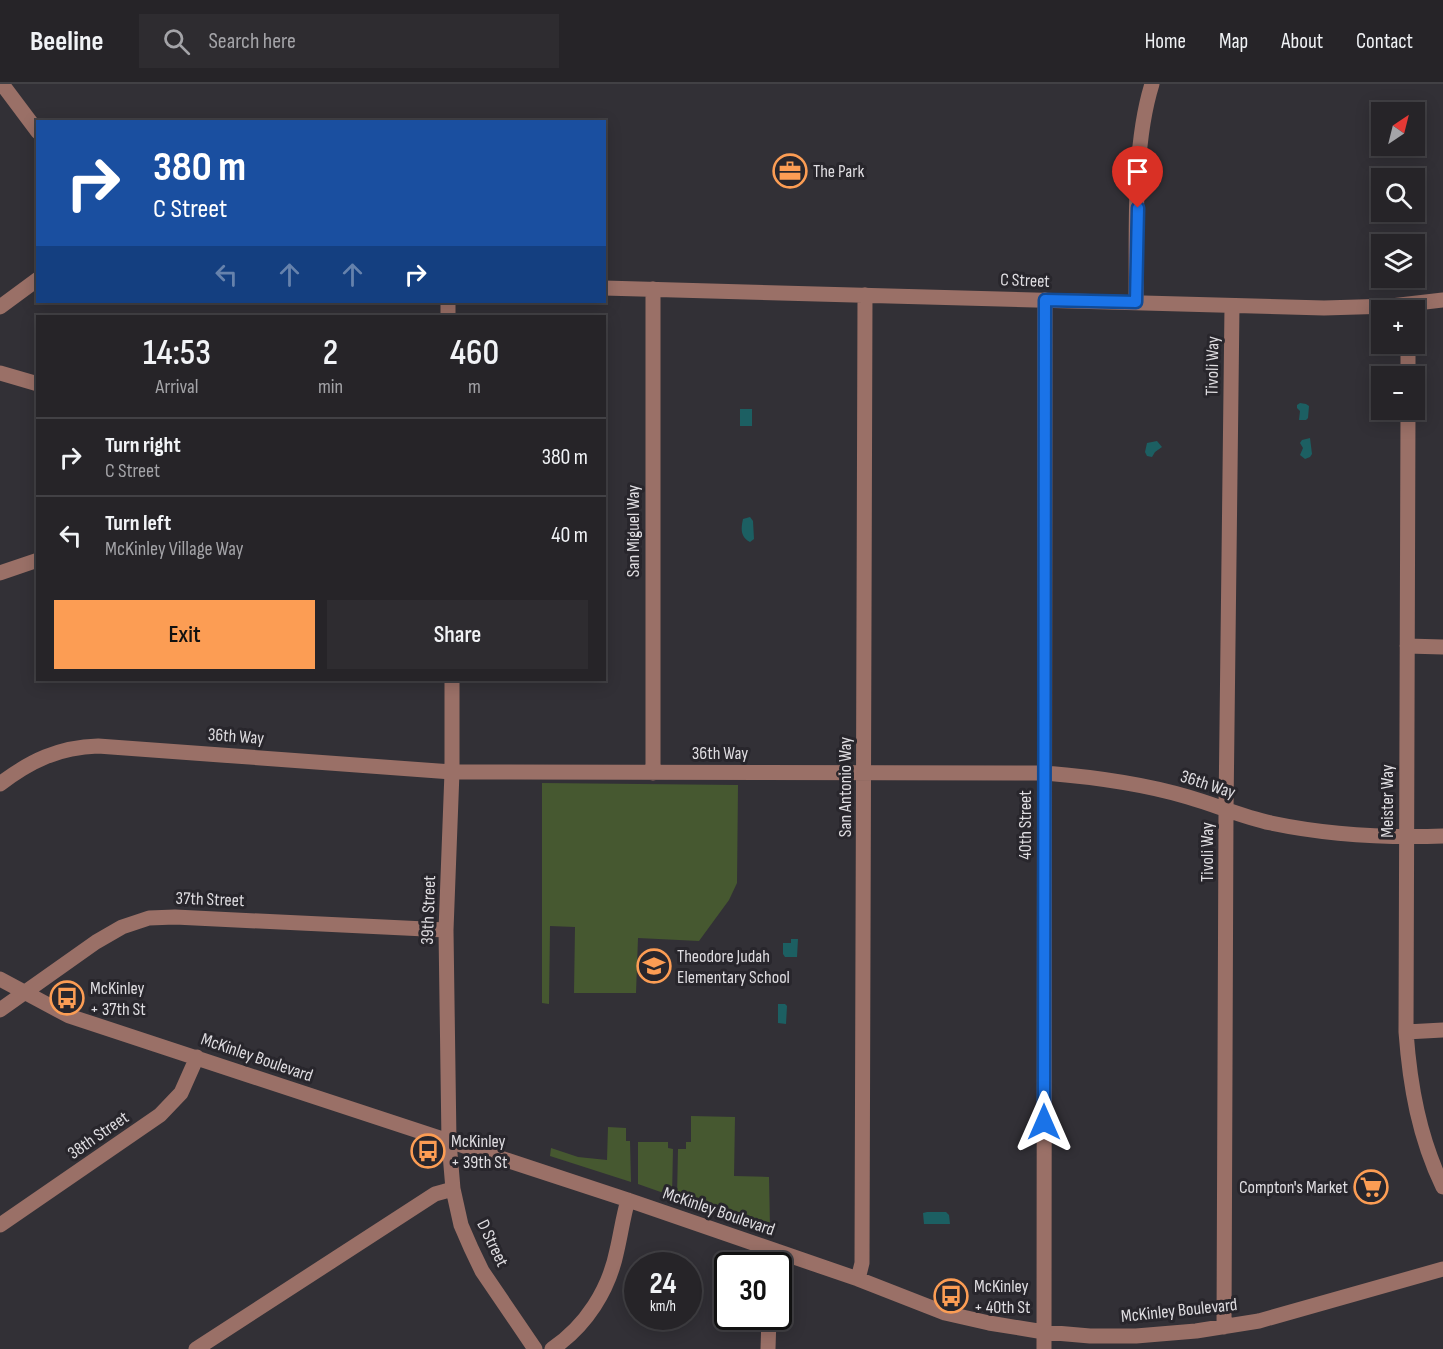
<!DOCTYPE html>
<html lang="en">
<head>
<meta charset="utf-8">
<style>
	:root { --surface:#262428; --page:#2e2c30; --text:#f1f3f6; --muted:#a4a4a8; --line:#424145; --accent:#fc9d54 }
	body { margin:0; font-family:"Sofia Sans Condensed",sans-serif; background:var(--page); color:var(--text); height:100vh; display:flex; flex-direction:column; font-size:22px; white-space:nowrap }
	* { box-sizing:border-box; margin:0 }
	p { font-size:20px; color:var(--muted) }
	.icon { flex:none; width:33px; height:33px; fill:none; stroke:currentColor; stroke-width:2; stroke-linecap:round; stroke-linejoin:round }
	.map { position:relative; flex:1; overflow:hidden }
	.side { position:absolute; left:36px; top:231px; width:570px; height:366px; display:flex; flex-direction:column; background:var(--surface); border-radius:0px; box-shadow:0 3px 15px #0003,0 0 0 2px var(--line) }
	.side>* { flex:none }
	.hud { position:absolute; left:36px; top:36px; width:570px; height:183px; border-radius:0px; box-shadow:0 3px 15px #0003,0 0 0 2px var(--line); background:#1a4fa0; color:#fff; overflow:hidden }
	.needle { width:39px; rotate:35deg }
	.tools { position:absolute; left:1371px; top:18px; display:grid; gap:12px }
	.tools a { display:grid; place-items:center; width:54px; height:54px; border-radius:0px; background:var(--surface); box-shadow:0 3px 15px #0003,0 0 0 2px var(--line); font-size:30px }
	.speed { position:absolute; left:624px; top:1168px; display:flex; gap:12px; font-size:30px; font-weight:700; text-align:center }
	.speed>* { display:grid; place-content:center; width:78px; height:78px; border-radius:50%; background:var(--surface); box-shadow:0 3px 15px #0003,0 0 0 2px var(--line); line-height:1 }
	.speed small { font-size:15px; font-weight:400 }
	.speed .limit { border:3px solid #111; border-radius:9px; background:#fff; color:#111 }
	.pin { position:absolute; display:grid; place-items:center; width:51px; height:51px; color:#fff; margin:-62px -26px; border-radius:50% 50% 50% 0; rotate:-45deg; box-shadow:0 0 6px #0007 }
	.pin .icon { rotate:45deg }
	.me { position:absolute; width:66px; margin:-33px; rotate:0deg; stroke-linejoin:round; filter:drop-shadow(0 0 4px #0008) }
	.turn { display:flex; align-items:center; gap:21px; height:126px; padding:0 18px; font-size:27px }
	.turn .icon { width:78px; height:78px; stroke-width:2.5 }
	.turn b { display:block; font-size:42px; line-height:51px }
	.lanes { display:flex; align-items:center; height:57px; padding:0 18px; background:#0003; justify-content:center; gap:30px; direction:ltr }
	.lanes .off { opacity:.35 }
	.eta { display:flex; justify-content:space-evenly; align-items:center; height:102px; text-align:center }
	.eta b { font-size:36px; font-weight:600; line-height:42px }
	.action { display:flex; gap:12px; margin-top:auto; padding:12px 18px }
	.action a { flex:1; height:69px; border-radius:0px; background:var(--accent); color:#111; font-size:24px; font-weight:600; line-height:69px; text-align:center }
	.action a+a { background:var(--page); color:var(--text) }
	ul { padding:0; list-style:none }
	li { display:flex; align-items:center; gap:18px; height:78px; padding:0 18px; border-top:2px solid var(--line) }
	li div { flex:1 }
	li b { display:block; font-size:22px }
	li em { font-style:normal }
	header { display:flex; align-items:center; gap:36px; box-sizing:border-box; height:84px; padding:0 30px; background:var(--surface); border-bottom:2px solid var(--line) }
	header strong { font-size:28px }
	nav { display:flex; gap:33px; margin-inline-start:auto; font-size:21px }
	.search { width:420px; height:54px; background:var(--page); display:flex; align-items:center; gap:15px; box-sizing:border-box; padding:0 21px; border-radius:0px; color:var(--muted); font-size:22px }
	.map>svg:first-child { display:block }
</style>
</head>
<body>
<header>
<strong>Beeline</strong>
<div class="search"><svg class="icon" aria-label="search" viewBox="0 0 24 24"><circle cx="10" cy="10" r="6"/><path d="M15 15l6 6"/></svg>Search here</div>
<nav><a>Home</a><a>Map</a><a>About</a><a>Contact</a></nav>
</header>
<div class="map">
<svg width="1443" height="1265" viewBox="0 0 1443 1265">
	<rect width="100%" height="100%" fill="#323036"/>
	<!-- green -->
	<path fill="#465830" d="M 542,699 L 738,701 L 737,799 L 729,816 L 699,857 L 638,854 L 636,909 L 574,909 L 575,843 L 550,842 L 549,920 L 542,919 Z
		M 691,1032 L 735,1033 L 734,1092 L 769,1093 L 770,1144 L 677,1113 L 678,1065 L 686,1065 L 686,1058 L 691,1058 Z
		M 608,1043 L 626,1044 L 626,1057 L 630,1057 L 631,1098 L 550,1072 L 551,1064 L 578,1073 L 607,1076 Z
		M 638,1058 L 668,1058 L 668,1064 L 673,1065 L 672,1112 L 638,1100 Z"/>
	<!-- water -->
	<path fill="#1c5f62" d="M 1300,319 L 1306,320 L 1309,322 L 1308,334 L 1306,336 L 1299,336 L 1300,327 L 1297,324 L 1297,321 Z
		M 740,325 L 752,325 L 752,342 L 740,342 Z
		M 1310,354 L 1312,370 L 1310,373 L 1305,375 L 1300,371 L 1303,364 L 1300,359 L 1302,356 Z
		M 1157,357 L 1162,363 L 1155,368 L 1152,373 L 1147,372 L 1145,368 L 1147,359 Z
		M 750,433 L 753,437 L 754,455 L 750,458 C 740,453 741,444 743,435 Z
		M 791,855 L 798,855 L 797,873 L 785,873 L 783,870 L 783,859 L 791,859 Z
		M 778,920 L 785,920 L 787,922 L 786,940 L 778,939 Z
		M 927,1128 L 946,1128 L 949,1131 L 950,1140 L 924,1140 L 923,1129 Z"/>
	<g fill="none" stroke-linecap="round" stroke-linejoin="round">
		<!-- minor -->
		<path stroke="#9a7067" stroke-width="15" d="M 2,0 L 38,48
			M 604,204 L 1324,224 L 1391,222 L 1443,216
			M 653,205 L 653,689
			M 448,218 L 448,232
			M 1136,218 C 1137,151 1132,64 1152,0
			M 0,223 L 38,195
			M 0,289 L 38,300
			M 1408,292 L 1408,260
			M 1408,326 L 1406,948 C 1410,1002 1419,1053 1443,1103
			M 0,489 L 38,476
			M 1407,562 L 1443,563
			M 452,596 L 452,688 L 446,846 L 449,1058 L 453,1105 L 461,1141 L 471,1164 L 482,1187 L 535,1265
			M 0,700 C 30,677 59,663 98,662 L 452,688 L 1045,689 C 1094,693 1141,699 1188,713 C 1216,721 1243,733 1271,739 C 1328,751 1385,754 1443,752
			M 0,895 L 69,932 L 628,1116 L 858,1195 L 945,1229 L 989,1239 L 1044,1248 L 1090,1252 L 1136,1252 L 1196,1247 L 1259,1237 L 1443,1185
			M 0,926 L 96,858 L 122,843 L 149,834 L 175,833 L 446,846
			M 1406,948 L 1443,946
			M 0,1141 L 160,1031 L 181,1009 L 197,973
			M 772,1182 L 777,1167
			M 858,1195 L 862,1179 L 865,211
			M 1224,1243 L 1226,726 L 1232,222
			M 196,1265 L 435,1110 L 453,1105
			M 552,1265 C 586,1242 609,1206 617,1166 C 621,1149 623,1133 628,1116
			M 768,1265 L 769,1233
			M 1044,1265 L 1045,216"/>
	</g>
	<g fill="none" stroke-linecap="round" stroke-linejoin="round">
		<defs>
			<path id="route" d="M 1044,1038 L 1045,216 L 1136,218 L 1138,124"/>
		</defs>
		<!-- route casing -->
		<use href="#route" stroke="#114b97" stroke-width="15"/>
		<!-- route -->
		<use href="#route" stroke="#1a73e8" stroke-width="10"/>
	</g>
	<!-- icons -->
	<defs>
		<symbol id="office-ring" viewBox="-11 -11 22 22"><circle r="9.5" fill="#28262c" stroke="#fc9d54" stroke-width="1.5"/><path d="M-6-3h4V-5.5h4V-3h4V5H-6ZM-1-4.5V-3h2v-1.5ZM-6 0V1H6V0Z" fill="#fc9d54"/></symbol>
		<symbol id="school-ring" viewBox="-11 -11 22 22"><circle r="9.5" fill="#28262c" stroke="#fc9d54" stroke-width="1.5"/><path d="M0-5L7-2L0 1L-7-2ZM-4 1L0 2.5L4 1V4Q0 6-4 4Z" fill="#fc9d54"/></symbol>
		<symbol id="bus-ring" viewBox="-11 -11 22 22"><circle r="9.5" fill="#28262c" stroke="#fc9d54" stroke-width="1.5"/><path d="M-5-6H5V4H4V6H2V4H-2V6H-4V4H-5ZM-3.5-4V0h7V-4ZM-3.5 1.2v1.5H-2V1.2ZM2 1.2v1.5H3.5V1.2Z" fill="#fc9d54"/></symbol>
		<symbol id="supermarket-ring" viewBox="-11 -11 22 22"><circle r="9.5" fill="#28262c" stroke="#fc9d54" stroke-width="1.5"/><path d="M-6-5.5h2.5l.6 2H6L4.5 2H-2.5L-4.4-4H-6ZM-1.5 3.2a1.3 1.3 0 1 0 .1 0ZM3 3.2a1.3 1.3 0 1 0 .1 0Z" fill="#fc9d54"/></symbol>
	</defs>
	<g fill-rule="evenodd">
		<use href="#office-ring" x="771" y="68" width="38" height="38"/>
		<use href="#school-ring" x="635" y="863" width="38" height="38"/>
		<use href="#bus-ring" x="48" y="895" width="38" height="38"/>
		<use href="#bus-ring" x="409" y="1048" width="38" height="38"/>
		<use href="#supermarket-ring" x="1352" y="1084" width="38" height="38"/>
		<use href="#bus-ring" x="932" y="1193" width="38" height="38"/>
	</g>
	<g text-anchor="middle" stroke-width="6" stroke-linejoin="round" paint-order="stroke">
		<!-- poi labels -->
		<g font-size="18" fill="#dfdde1" stroke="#28262c" text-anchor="start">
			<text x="813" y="93">The Park</text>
			<text x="677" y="878">Theodore Judah<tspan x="677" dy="21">Elementary School</tspan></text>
			<text x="90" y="910">McKinley<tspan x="90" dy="21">+ 37th St</tspan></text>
			<text x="451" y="1063">McKinley<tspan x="451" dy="21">+ 39th St</tspan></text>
			<text x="1348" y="1109" text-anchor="end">Compton's Market</text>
			<text x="974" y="1208">McKinley<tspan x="974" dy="21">+ 40th St</tspan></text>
		</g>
		<!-- street labels -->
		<g font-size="18" fill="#dfdde1" stroke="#28262c">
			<text transform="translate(1025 196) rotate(2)" y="6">C Street</text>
			<text transform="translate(1212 282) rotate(-89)" y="6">Tivoli Way</text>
			<text transform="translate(633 447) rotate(-90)" y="6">San Miguel Way</text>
			<text transform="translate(236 652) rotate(4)" y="6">36th Way</text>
			<text x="720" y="675">36th Way</text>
			<text transform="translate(1208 700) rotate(18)" y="6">36th Way</text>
			<text transform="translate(845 703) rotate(-90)" y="6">San Antonio Way</text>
			<text transform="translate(1387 717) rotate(-90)" y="6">Meister Way</text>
			<text transform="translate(1025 741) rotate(-90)" y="6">40th Street</text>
			<text transform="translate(1207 768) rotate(-90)" y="6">Tivoli Way</text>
			<text transform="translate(210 815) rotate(2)" y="6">37th Street</text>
			<text transform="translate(428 826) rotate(-88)" y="6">39th Street</text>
			<text transform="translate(257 973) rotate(19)" y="6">McKinley Boulevard</text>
			<text transform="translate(98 1051) rotate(-35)" y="6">38th Street</text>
			<text transform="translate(719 1127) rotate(19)" y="6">McKinley Boulevard</text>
			<text transform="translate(493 1159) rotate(64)" y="6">D Street</text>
			<text transform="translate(1179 1226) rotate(-6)" y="6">McKinley Boulevard</text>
		</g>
	</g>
</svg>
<div class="tools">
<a><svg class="needle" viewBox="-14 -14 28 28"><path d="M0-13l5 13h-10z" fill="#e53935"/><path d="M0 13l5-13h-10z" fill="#a4a4a8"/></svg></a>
<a><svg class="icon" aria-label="search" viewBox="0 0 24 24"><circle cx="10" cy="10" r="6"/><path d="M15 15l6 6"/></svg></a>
<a><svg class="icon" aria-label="layers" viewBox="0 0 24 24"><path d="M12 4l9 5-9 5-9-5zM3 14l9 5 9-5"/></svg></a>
<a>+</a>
<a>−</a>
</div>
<div class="speed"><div>24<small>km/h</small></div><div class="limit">30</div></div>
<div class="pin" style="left:1138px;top:124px;background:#d93025"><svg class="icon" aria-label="arrive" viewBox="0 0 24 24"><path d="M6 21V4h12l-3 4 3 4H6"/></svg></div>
<svg class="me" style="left:1044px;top:1038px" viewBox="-20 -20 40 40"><path d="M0-17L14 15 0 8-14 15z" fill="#1a73e8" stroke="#fff" stroke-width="4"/></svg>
<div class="hud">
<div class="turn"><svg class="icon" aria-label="right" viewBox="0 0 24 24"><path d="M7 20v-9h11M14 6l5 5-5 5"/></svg><div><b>380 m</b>C Street</div></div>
<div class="lanes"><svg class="icon off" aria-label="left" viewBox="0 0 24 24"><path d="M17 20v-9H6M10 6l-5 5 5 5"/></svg><svg class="icon off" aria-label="ahead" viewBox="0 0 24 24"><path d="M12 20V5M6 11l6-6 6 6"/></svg><svg class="icon off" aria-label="ahead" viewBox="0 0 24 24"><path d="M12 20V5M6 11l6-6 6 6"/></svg><svg class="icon" aria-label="right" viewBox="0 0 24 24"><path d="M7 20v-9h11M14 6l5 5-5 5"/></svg></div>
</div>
<section class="side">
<div class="eta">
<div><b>14:53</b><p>Arrival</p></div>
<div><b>2</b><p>min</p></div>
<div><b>460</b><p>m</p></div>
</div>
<ul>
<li><svg class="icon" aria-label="right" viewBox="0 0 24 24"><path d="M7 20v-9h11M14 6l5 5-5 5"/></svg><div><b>Turn right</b><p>C Street</p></div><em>380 m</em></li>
<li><svg class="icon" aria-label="left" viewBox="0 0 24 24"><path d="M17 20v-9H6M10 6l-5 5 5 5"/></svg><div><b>Turn left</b><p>McKinley Village Way</p></div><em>40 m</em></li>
</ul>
<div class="action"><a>Exit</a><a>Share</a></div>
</section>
</div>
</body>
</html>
